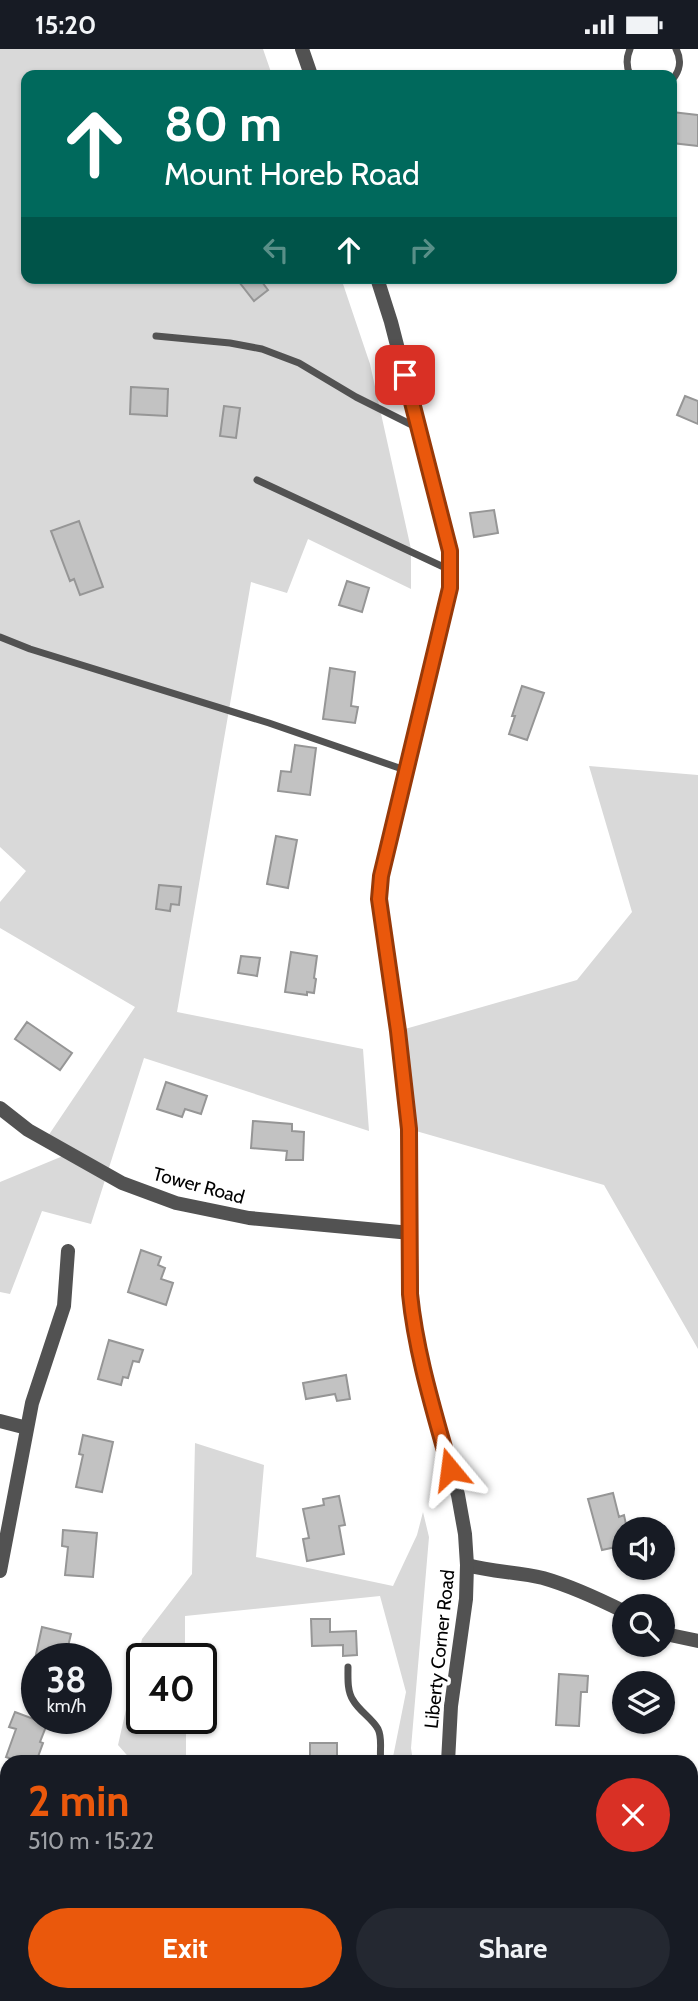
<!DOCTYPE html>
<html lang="en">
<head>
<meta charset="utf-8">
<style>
	:root { --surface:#171b24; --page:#242831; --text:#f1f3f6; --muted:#9ea1a6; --accent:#ea580c }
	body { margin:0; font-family:Cabin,sans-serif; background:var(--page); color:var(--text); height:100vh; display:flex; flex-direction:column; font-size:26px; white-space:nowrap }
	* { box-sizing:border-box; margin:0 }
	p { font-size:23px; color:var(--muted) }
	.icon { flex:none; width:38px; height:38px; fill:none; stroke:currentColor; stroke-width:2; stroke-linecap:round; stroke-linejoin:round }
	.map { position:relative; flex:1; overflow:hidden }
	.details { position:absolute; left:0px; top:1706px; width:698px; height:247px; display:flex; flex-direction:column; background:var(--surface); border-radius:21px 21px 0 0; box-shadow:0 2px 5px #0004 }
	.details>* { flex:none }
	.banner { position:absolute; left:21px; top:21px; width:656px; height:214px; border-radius:14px; box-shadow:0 2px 5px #0004; background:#00695c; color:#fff; overflow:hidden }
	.tools { position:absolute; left:612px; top:1468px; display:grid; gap:14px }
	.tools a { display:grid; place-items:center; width:63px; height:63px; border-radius:50%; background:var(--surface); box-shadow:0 2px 5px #0004; font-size:35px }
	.speed { position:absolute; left:21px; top:1594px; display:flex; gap:14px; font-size:35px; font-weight:700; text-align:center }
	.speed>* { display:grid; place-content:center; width:91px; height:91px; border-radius:50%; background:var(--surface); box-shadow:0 2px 5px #0004; line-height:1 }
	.speed small { font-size:18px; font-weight:400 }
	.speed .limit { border:4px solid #111; border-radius:10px; background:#fff; color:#111 }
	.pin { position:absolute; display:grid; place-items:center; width:60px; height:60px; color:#fff; margin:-30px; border-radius:14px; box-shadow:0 4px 10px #0006 }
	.me { position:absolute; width:77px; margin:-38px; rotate:344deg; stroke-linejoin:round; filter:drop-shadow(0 0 5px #0008) }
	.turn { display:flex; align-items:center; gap:24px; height:147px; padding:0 28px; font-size:32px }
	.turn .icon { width:91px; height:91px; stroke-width:2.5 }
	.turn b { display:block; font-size:49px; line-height:60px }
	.lanes { display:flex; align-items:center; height:66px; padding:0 28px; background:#0003; justify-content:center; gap:35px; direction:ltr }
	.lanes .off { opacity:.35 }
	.round { display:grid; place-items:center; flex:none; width:74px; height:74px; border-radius:37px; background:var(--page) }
	.head { display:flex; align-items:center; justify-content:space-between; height:119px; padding:0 28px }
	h1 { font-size:42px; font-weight:700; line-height:52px; color:var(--accent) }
	.primary-button { display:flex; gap:14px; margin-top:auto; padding:14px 28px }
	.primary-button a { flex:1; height:80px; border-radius:42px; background:var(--accent); color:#fff; font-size:28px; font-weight:700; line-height:80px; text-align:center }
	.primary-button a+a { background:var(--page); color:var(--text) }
	.status { display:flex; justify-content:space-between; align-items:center; height:49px; padding:0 35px; background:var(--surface); direction:ltr }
	.status svg { height:19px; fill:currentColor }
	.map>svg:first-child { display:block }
</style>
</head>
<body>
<div class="status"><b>15:20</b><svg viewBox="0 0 49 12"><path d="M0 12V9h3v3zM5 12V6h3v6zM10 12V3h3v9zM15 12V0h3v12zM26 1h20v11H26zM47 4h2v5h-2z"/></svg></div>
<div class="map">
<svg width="698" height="1952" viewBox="0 0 698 1952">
	<rect width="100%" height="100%" fill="#fff"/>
	<!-- green -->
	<path fill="#d9d9d9" d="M 0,0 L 263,0 L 272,26 L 26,26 L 26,229 L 341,229 L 370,315 L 411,500 L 411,540 L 308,490 L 287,544 L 251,533 L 177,963 L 363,1000 L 369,1082 L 144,1009 L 91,1175 L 42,1162 L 10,1245 L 0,1243 L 0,1133 L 63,1107 L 44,1093 L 135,958 L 0,879 L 0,853 L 26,822 L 0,798 Z
		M 589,717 L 698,726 L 698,1300 L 604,1136 L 409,1080 L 398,982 L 577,931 L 632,863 Z
		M 195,1394 L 264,1416 L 256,1508 L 393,1537 L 417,1486 L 423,1463 L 429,1488 L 411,1699 L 413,1713 L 392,1713 L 406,1643 L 380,1547 L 185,1567 L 185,1610 L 142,1610 L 142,1670 L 186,1670 L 186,1713 L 133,1713 L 118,1696 L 142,1590 L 192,1525 Z"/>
	<!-- building -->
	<path fill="#c2c2c2" stroke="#969696" stroke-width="2" d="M 672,63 L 698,66 L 698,97 L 672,94 Z
		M 236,229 L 259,229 L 268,241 L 254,252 Z
		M 131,338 L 168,340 L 167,367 L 130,365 Z
		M 685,347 L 698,352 L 698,375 L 677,366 Z
		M 224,357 L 240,359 L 236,389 L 220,387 Z
		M 494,461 L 498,484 L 474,488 L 470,464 Z
		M 79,472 L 103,538 L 80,546 L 74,530 L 70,532 L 51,482 Z
		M 347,532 L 369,539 L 362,563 L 339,556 Z
		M 330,619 L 355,623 L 351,657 L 358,658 L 355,674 L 323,670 Z
		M 522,637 L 544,644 L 527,691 L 509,685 L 515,667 L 512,667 Z
		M 295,696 L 316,699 L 310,746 L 278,742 L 281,722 L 291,723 Z
		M 276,787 L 297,791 L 288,839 L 267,835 Z
		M 159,836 L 181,838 L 179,856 L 171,855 L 170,862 L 156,860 Z
		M 291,903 L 317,907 L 314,929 L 316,930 L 314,944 L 307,943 L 307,946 L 285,943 Z
		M 241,907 L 260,909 L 257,927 L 238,924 Z
		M 27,973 L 72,1004 L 60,1021 L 15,990 Z
		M 166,1033 L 207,1047 L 201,1065 L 185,1060 L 182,1068 L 157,1060 Z
		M 253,1072 L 292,1075 L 292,1082 L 304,1083 L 303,1111 L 286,1111 L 287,1102 L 251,1099 Z
		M 141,1201 L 161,1208 L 158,1216 L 165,1219 L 161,1230 L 173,1234 L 166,1256 L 128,1243 Z
		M 109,1291 L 143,1301 L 139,1313 L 133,1312 L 128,1329 L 123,1328 L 121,1336 L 98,1330 Z
		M 346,1326 L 350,1350 L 337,1352 L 335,1345 L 306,1350 L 303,1334 Z
		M 83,1386 L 113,1393 L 102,1443 L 76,1438 L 83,1406 L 79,1405 Z
		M 613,1444 L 619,1468 L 624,1466 L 627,1480 L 625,1480 L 625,1496 L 602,1501 L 588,1450 Z
		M 339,1447 L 345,1476 L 339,1477 L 344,1505 L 307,1512 L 303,1490 L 309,1489 L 303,1460 L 324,1456 L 323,1450 Z
		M 63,1481 L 97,1484 L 93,1528 L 65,1526 L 68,1498 L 62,1497 Z
		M 311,1570 L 330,1570 L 330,1583 L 356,1582 L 357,1606 L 343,1607 L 343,1596 L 312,1597 Z
		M 42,1578 L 71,1585 L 65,1610 L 35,1610 Z
		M 559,1625 L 588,1627 L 587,1643 L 581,1643 L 579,1677 L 556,1676 Z
		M 15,1663 L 47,1675 L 40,1693 L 43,1694 L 36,1713 L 21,1713 L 6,1708 L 16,1680 L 9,1678 Z
		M 310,1694 L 337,1694 L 337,1713 L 310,1713 Z"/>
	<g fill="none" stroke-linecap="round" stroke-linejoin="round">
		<!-- service -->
		<path stroke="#525252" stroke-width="7" d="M 630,0 C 626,9 626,17 630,26
			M 672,31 C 680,22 682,11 676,0
			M 156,287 L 230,294 L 262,300 L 299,314 L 356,348 L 418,379
			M 257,431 L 450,521
			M 0,588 L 30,600 L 269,674 L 405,721
			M 348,1618 C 348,1629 347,1642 353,1651 C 359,1662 372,1669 378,1680 C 383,1690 379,1703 381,1713"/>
		<!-- minor -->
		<path stroke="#525252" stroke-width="14" d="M 0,1059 L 28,1081 L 122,1134 L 176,1154 L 249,1169 L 411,1184
			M 0,1372 L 27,1379
			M 467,1516 C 492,1523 518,1523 543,1529 C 571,1537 599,1550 625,1563
			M 0,1522 L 32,1354 L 64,1257 L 68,1202
			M 663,1582 L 670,1586 L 698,1592
			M 0,1916 L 7,1923
			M 30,1946 L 36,1952"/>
		<!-- tertiary -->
		<path stroke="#525252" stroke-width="14" d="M 302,0 L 311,26
			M 377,229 L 391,273 L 450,502 L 450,539 L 381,827 L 379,850 L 398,982 L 409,1080 L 412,1265 L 422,1318 L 458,1446 L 465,1485 L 467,1516 L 466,1550 L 451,1657 L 448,1713
			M 496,1946 L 499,1952"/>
	</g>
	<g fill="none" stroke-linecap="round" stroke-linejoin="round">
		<defs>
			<path id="route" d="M 405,326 L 450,502 L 450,539 L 381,827 L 379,850 L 398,982 L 409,1080 L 410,1245 C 416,1305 434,1362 450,1420"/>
		</defs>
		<!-- route casing -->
		<use href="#route" stroke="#983908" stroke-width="18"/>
		<!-- route -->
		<use href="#route" stroke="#ea580c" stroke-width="12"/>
	</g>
	<g text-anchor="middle" stroke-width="7" stroke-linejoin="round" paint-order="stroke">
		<!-- street labels -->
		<g font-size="19" fill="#000" stroke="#fff">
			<text transform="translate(199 1136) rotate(15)" y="7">Tower Road</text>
			<text transform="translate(439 1600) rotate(-84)" y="7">Liberty Corner Road</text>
		</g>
	</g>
</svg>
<div class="tools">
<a><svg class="icon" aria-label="sound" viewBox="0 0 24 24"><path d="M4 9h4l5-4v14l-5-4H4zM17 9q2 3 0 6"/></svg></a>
<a><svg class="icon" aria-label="search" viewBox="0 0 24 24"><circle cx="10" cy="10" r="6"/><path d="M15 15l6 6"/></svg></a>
<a><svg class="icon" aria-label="layers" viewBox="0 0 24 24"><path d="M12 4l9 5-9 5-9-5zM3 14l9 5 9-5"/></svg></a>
</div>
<div class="speed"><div>38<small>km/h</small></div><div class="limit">40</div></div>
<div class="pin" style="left:405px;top:326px;background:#d93025"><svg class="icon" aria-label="arrive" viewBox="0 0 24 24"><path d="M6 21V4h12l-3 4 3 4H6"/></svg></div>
<svg class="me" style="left:450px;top:1420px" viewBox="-20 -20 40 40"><path d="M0-17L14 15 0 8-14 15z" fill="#ea580c" stroke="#fff" stroke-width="4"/></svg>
<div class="banner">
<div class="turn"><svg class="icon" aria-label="ahead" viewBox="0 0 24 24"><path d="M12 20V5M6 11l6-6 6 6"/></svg><div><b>80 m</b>Mount Horeb Road</div></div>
<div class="lanes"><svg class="icon off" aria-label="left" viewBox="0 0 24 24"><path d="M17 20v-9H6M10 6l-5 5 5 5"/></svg><svg class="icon" aria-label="ahead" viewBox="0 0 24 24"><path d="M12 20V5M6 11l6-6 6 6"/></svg><svg class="icon off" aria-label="right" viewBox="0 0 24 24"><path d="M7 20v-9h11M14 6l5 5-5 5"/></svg></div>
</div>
<section class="details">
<div class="head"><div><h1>2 min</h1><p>510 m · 15:22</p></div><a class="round" style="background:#d93025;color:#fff"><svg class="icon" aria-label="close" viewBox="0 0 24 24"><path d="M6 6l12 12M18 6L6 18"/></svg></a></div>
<div class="primary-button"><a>Exit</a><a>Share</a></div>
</section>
</div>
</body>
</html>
